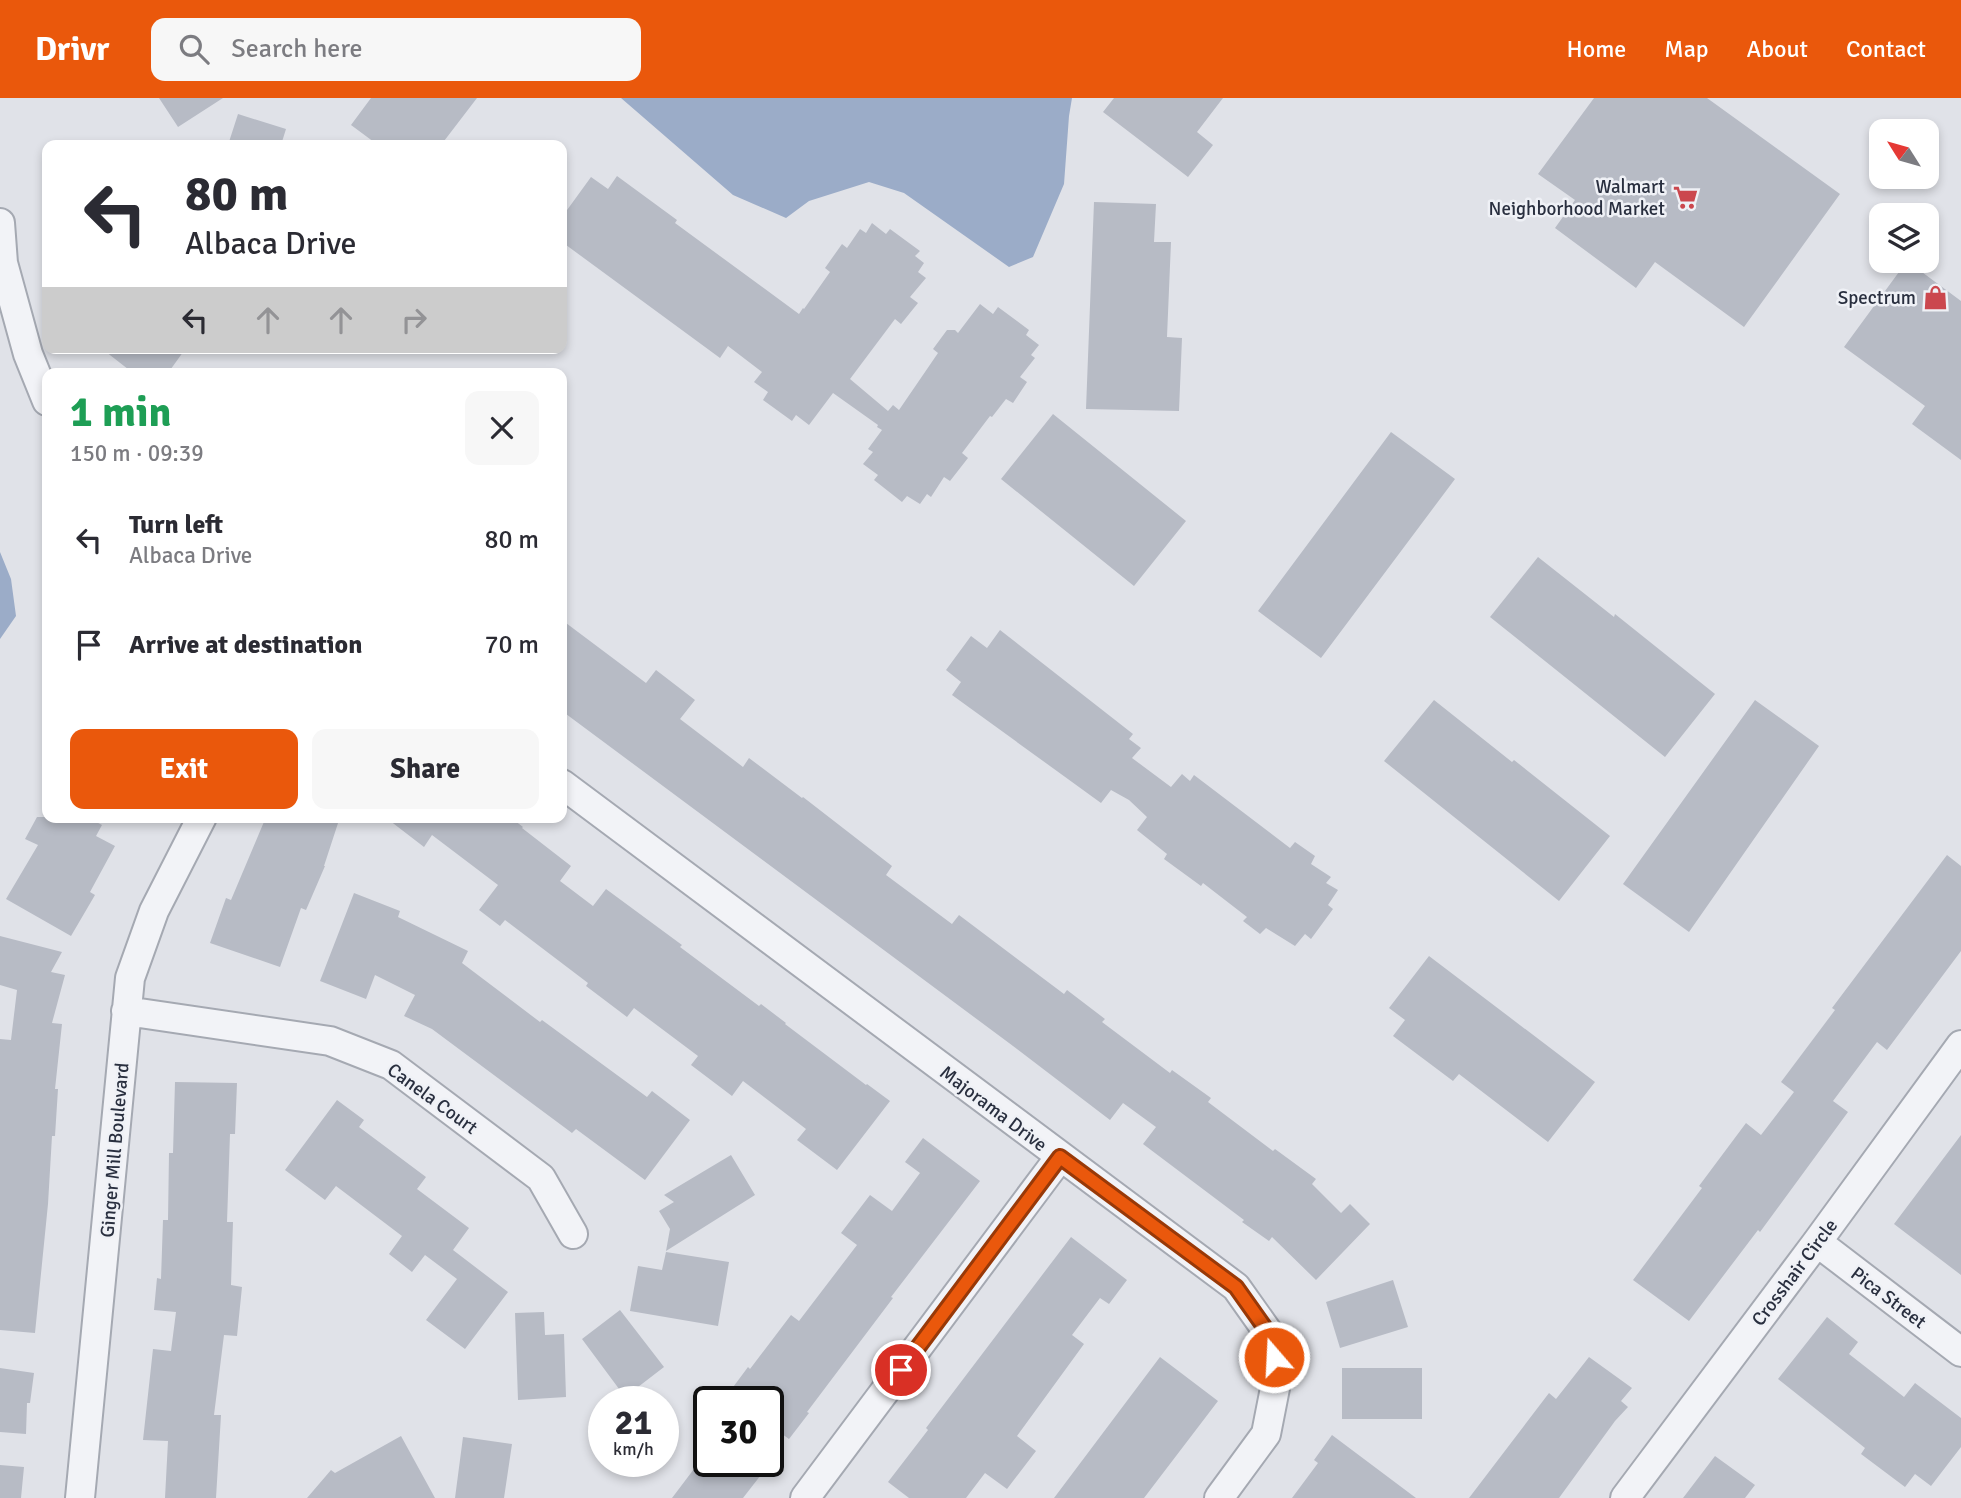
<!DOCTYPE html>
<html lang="en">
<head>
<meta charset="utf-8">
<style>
	:root { --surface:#fff; --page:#f7f7f7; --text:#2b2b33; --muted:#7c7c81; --accent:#ea580c }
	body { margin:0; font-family:Signika,sans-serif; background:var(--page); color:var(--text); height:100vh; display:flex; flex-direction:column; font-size:26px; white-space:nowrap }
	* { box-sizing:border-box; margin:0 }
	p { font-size:23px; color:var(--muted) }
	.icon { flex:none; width:38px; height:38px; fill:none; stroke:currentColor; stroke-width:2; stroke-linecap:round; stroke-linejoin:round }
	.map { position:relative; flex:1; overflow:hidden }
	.sheet { position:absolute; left:42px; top:270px; width:525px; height:455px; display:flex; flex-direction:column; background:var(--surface); border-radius:14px; box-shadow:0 4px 10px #0003 }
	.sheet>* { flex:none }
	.hud { position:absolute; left:42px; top:42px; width:525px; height:214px; border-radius:14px; box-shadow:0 4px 10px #0003; background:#fff; color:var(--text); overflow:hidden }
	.needle { width:46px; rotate:307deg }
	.controls { position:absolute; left:1869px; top:21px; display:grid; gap:14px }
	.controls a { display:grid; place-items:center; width:70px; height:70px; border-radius:14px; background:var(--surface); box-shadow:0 4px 10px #0003; font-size:35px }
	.speed { position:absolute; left:588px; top:1288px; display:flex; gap:14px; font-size:35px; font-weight:700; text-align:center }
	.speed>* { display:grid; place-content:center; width:91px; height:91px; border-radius:50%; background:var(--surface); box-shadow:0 4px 10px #0003; line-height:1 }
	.speed small { font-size:18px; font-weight:400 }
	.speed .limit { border:4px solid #111; border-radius:10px; background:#fff; color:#111 }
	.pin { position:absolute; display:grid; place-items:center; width:60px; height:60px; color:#fff; margin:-30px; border:4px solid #fff; border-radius:50%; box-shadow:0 2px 7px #0007 }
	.me { position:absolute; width:77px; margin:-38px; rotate:341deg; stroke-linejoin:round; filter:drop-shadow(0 0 5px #0008) }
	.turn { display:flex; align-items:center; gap:24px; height:147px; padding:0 28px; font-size:32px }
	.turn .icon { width:91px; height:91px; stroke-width:2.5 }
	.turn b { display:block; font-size:49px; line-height:60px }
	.lanes { display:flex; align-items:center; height:66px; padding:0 28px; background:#0003; justify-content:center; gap:35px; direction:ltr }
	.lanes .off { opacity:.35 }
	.round { display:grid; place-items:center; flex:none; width:74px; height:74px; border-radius:14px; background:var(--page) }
	.head { display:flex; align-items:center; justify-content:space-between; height:119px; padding:0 28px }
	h1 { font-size:42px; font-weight:800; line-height:52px; color:#1e9e55 }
	.action { display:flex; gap:14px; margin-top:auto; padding:14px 28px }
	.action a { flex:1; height:80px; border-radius:14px; background:var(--accent); color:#fff; font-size:28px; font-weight:800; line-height:80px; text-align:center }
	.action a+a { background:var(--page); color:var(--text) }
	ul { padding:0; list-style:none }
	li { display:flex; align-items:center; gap:21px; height:105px; padding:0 28px }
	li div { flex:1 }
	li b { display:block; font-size:26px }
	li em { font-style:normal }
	header { display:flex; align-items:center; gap:42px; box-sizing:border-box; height:98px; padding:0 35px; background:var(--accent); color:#fff }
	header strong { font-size:33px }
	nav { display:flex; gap:38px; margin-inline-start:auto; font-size:24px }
	.search { width:490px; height:63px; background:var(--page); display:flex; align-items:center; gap:18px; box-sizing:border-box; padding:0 24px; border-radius:14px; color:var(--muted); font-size:26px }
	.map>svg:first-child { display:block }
</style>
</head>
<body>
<header>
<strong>Drivr</strong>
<div class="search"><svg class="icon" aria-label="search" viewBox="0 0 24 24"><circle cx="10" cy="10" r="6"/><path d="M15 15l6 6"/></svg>Search here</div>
<nav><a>Home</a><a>Map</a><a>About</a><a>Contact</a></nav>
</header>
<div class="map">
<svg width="1961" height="1400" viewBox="0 0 1961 1400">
	<rect width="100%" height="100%" fill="#e0e2e8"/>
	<!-- water -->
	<path fill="#9bacc8" d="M 621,0 L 1072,0 L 1069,18 L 1064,86 L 1033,159 L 1009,169 L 904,95 L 869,84 L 809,103 L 786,120 L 733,97 Z
		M 0,454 L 11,481 L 16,518 L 0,541 Z"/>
	<!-- building -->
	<path fill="#b7bbc5" d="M 159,0 L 223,0 L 178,29 Z
		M 371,0 L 477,0 L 441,47 L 378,47 L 351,27 Z
		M 1114,0 L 1223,0 L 1197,34 L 1213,47 L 1188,79 L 1103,14 Z
		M 1594,0 L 1707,0 L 1840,96 L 1744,229 L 1655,164 L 1636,190 L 1555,130 L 1575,102 L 1538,76 Z
		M 238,16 L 286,31 L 281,47 L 228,47 Z
		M 617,78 L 677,122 L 675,125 L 799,216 L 803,210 L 804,211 L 830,174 L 825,170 L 842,146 L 847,150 L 860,131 L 866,135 L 872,125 L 886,136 L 890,131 L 920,153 L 915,158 L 924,165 L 918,174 L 926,180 L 910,199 L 918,205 L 901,226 L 895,221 L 850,281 L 888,313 L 893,307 L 899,312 L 938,255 L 933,251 L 947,232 L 955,232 L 958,235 L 980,206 L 993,216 L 998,209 L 1029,232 L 1026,237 L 1039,247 L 1031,257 L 1035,260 L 1020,279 L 1027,284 L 1013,305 L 1006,301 L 992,319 L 990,318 L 962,355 L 968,360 L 950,383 L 944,379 L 931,399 L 927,396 L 920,406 L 907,398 L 902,404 L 874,382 L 878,377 L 863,366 L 873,354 L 868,351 L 882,332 L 877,329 L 878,327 L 833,295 L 809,327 L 796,317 L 792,323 L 763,302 L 768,294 L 754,284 L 762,274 L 728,248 L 720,260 L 562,144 L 562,119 L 591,79 L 608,91 Z
		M 1094,104 L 1156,106 L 1154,144 L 1171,144 L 1167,239 L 1182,240 L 1179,313 L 1086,311 Z
		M 1907,163 L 1961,203 L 1961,362 L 1912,326 L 1925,308 L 1844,249 Z
		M 101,250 L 186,250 L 168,275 L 133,275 Z
		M 1053,316 L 1186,423 L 1134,488 L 1001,381 Z
		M 1391,334 L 1455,381 L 1321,560 L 1258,513 Z
		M 1538,459 L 1614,519 L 1615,516 L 1715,596 L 1665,659 L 1490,519 Z
		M 562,522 L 646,585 L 656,572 L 695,602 L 680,621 L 743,669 L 749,660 L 802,700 L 803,699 L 892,768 L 886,777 L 952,826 L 959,817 L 1064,896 L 1067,892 L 1105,921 L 1102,924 L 1170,975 L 1172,972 L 1211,1000 L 1208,1004 L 1273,1053 L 1275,1051 L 1316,1081 L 1312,1086 L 1341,1115 L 1350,1106 L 1370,1126 L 1316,1182 L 1272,1139 L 1269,1143 L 1242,1124 L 1244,1122 L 1143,1046 L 1156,1029 L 1123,1005 L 1110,1022 L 1009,945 L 562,613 Z
		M 1000,532 L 1133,636 L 1129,641 L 1141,650 L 1132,660 L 1171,689 L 1182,676 L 1190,683 L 1194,677 L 1290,750 L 1295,744 L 1315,758 L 1311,766 L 1331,779 L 1326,785 L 1338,792 L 1328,807 L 1333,811 L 1311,841 L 1305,836 L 1295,848 L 1266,830 L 1260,836 L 1243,823 L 1247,819 L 1203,785 L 1201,788 L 1164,761 L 1167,756 L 1137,732 L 1147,719 L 1129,702 L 1111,692 L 1101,705 L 952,597 L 961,584 L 946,572 L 971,538 L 987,550 Z
		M 1434,602 L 1512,664 L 1514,662 L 1610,738 L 1559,803 L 1384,663 Z
		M 1755,602 L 1819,648 L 1689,834 L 1623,786 Z
		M 37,719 L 87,719 L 102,727 L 96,738 L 115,748 L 90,794 L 95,797 L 71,838 L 6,801 L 38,747 L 25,741 Z
		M 266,719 L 340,719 L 324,768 L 325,768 L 306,812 L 301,810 L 280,869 L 210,845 L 226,800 L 231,802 Z
		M 385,719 L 510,719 L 523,729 L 522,730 L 571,768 L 560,783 L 593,808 L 606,791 L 682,847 L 680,849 L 759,908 L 761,906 L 786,925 L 785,926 L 866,987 L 867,986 L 890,1003 L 837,1072 L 797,1042 L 806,1031 L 743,983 L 732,998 L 691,967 L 698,958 L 634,910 L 627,919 L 586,888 L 588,885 L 505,822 L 500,828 L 479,812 L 498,787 L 432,737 L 424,749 Z
		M 1947,757 L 1961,768 L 1961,853 L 1887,952 L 1877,944 L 1833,1003 L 1848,1014 L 1760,1134 L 1758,1132 L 1689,1223 L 1633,1182 L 1702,1090 L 1699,1088 L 1746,1025 L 1761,1037 L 1794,994 L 1781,984 L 1835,912 L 1832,910 Z
		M 354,795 L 400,813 L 398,819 L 468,853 L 462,865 L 540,924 L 542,922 L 647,999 L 652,993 L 690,1022 L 645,1082 L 576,1031 L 572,1035 L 432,931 L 404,918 L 415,897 L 375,877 L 366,901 L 320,883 Z
		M 0,838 L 62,854 L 51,874 L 65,877 L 52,925 L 62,926 L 55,991 L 58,991 L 55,1038 L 52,1038 L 48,1106 L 35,1235 L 0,1232 L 0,941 L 11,942 L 17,892 L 0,887 Z
		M 1429,858 L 1595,984 L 1548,1044 L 1459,976 L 1453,983 L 1393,938 L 1405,922 L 1389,910 Z
		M 175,984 L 237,985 L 235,1036 L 230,1036 L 227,1124 L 233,1124 L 231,1187 L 242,1189 L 237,1238 L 224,1237 L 214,1317 L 221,1317 L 216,1400 L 165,1400 L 168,1343 L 143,1342 L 153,1251 L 171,1253 L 176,1214 L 154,1212 L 157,1180 L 161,1181 L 163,1122 L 168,1122 L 169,1055 L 173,1055 Z
		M 337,1002 L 364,1022 L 359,1029 L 426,1079 L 417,1091 L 469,1130 L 453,1152 L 508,1194 L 465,1251 L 426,1222 L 457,1181 L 425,1157 L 412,1174 L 389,1156 L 402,1138 L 336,1088 L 325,1102 L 285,1072 Z
		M 1961,1037 L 1961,1177 L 1894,1126 Z
		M 923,1040 L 980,1083 L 891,1199 L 893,1200 L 807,1314 L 809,1315 L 789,1341 L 768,1326 L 768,1304 L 722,1304 L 748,1269 L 750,1271 L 791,1217 L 799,1223 L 857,1147 L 841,1135 L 870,1097 L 892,1113 L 920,1075 L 905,1064 Z
		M 731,1057 L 755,1097 L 666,1153 L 670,1131 L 659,1113 L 674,1104 L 664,1097 Z
		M 1071,1139 L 1127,1182 L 1109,1206 L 1100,1200 L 1072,1237 L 1084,1246 L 1017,1338 L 1036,1353 L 1007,1391 L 985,1375 L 966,1400 L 909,1400 L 888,1384 L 928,1332 L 926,1330 Z
		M 666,1154 L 729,1164 L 718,1228 L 630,1213 L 638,1168 L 662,1172 Z
		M 1393,1182 L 1408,1229 L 1340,1250 L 1326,1204 Z
		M 620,1212 L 664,1269 L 625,1299 L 582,1241 Z
		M 544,1214 L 545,1237 L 564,1236 L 566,1299 L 518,1302 L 515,1215 Z
		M 1827,1219 L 1858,1244 L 1849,1256 L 1904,1299 L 1915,1285 L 1961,1320 L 1961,1349 L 1931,1388 L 1915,1376 L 1905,1389 L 1861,1356 L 1865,1350 L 1778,1281 Z
		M 1160,1259 L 1218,1303 L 1144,1400 L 1054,1400 Z
		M 1589,1259 L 1632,1290 L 1621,1303 L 1628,1309 L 1615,1323 L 1559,1400 L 1469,1400 L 1549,1295 L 1556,1301 Z
		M 0,1270 L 34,1275 L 30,1305 L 27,1305 L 26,1336 L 0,1334 Z
		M 1342,1270 L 1422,1270 L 1422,1321 L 1342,1321 Z
		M 1332,1337 L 1416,1400 L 1292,1400 L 1318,1365 L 1314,1362 Z
		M 401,1338 L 435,1400 L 307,1400 L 331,1372 L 335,1375 Z
		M 463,1339 L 512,1346 L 504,1400 L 455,1400 Z
		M 1715,1358 L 1755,1387 L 1745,1400 L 1683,1400 Z
		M 700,1363 L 751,1363 L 764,1373 L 743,1400 L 672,1400 Z
		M 0,1367 L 24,1369 L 21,1400 L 0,1400 Z"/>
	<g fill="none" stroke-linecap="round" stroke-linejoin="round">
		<defs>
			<path id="street" d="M 0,125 L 3,165 L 28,256 L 47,303
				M 562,686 L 1236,1189 L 1270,1237 L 1277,1280 L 1266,1336 L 1219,1400
				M 126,913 L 330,943 L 391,967 L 541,1080 L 573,1136
				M 1817,1144 L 1961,1254
				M 80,1400 L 130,880 L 154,813 L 202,719
				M 805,1400 L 1060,1059
				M 1625,1400 L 1817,1144 L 1961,947"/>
		</defs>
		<!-- street casing -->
		<use href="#street" stroke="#a5a9b2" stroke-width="32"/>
		<!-- street -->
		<use href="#street" stroke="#f2f3f7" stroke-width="28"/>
	</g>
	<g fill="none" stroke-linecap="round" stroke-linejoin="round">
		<defs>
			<path id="route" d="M 901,1272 L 1060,1059 L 1236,1189 L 1270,1237 L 1274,1259"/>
		</defs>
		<!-- route casing -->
		<use href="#route" stroke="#983908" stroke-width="18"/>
		<!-- route -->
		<use href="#route" stroke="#ea580c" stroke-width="12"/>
	</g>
	<!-- icons -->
	<defs>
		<symbol id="supermarket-bare" viewBox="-9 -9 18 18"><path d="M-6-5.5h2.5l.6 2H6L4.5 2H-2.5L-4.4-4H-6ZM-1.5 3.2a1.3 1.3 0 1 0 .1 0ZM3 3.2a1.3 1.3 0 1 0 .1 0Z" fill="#cb474e" stroke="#eff1f6" stroke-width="2.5" paint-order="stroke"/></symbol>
		<symbol id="shop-bare" viewBox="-9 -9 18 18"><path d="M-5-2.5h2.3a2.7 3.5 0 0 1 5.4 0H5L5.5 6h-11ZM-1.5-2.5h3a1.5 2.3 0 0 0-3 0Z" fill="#cb474e" stroke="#eff1f6" stroke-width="2.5" paint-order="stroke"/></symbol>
	</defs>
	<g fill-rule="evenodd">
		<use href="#supermarket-bare" x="1668" y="82" width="35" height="35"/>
		<use href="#shop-bare" x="1918" y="182" width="35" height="35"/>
	</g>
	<g text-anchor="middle" stroke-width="5" stroke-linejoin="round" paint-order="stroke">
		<!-- poi labels -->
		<g font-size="19" fill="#292f3f" stroke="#eff1f6" text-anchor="end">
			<text x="1665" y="95">Walmart<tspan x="1665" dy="22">Neighborhood Market</tspan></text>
			<text x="1916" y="206">Spectrum</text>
		</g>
		<!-- street labels -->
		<g font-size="19" fill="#292f3f" stroke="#eff1f6">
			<text transform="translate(433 1000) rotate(36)" y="7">Canela Court</text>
			<text transform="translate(994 1010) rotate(37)" y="7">Majorama Drive</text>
			<text transform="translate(114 1052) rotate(-85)" y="7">Ginger Mill Boulevard</text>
			<text transform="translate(1794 1174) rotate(-53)" y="7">Crosshair Circle</text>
			<text transform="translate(1889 1199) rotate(37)" y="7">Pica Street</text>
		</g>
	</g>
</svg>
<div class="controls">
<a><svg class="needle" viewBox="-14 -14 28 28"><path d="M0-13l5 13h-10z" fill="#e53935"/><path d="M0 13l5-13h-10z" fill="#7c7c81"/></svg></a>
<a><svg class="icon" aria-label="layers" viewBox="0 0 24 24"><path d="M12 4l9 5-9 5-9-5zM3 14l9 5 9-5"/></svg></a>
</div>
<div class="speed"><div>21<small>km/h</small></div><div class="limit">30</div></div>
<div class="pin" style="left:901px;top:1272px;background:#d93025"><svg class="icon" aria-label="arrive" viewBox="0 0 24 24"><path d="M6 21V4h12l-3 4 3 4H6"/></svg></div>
<svg class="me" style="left:1274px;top:1259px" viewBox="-20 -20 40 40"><circle r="17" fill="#ea580c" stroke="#fff" stroke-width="3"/><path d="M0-11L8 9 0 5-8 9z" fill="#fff"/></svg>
<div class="hud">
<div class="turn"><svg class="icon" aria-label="left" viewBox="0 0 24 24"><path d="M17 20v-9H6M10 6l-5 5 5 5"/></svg><div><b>80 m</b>Albaca Drive</div></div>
<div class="lanes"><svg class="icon" aria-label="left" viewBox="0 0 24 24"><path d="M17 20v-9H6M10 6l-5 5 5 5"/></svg><svg class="icon off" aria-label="ahead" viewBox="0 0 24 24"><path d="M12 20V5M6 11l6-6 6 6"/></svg><svg class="icon off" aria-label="ahead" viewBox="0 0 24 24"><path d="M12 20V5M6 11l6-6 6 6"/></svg><svg class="icon off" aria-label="right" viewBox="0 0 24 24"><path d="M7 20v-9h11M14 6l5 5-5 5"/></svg></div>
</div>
<section class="sheet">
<div class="head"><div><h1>1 min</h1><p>150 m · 09:39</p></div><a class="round"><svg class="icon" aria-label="close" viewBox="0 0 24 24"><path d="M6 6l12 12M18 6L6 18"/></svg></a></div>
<ul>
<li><svg class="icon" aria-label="left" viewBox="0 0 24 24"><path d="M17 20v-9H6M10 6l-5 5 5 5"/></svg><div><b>Turn left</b><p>Albaca Drive</p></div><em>80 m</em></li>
<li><svg class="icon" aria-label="arrive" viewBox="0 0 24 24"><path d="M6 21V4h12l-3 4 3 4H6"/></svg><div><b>Arrive at destination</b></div><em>70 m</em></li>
</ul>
<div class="action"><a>Exit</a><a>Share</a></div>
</section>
</div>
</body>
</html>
